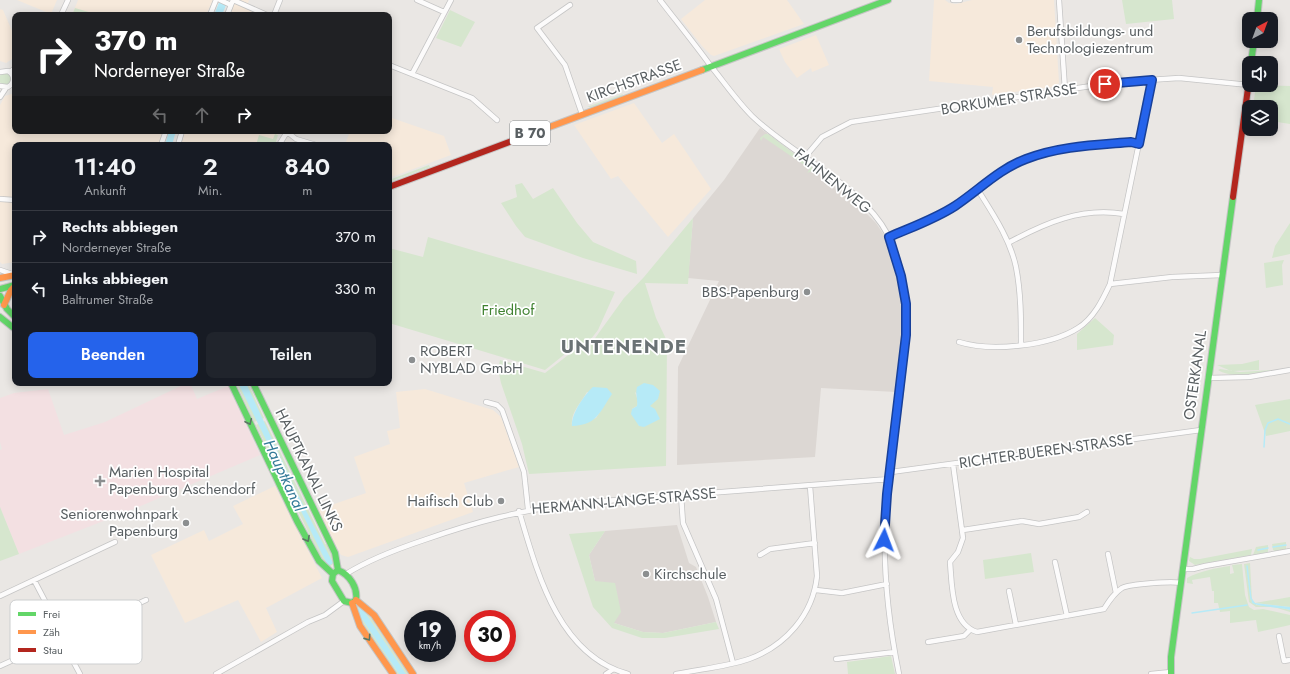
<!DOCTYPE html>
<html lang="de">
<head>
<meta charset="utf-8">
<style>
	:root { --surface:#171b24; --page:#20242c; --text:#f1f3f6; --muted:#9ea1a6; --line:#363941; --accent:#2563eb }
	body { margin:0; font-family:Jost,sans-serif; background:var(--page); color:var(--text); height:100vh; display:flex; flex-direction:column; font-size:15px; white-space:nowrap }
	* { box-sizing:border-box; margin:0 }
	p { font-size:13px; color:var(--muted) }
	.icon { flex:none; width:22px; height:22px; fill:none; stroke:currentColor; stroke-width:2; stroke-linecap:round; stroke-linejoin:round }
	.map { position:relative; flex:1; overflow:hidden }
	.sheet { position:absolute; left:12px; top:142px; width:380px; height:244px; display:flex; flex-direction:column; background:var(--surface); border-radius:8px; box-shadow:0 2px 10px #0003 }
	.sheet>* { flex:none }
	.banner { position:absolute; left:12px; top:12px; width:380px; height:122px; border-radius:8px; box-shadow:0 2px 10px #0003; background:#202124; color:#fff; overflow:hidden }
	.needle { width:26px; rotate:41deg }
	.fabs { position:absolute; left:1242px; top:12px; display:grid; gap:8px }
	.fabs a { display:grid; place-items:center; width:36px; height:36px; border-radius:8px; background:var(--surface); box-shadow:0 2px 10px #0003; font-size:20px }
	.speed { position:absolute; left:404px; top:610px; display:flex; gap:8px; font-size:20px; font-weight:700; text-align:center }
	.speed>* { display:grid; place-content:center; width:52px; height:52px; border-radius:50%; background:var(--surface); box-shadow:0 2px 10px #0003; line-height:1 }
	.speed small { font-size:10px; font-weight:400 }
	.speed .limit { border:6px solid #d22; background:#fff; color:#111 }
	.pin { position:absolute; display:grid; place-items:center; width:34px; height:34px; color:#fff; margin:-17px; border:2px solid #fff; border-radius:50%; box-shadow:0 1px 4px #0007 }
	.me { position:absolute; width:44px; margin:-22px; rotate:3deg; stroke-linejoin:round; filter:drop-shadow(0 0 3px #0008) }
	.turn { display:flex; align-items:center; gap:14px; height:84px; padding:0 16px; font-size:18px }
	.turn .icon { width:52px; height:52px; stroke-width:2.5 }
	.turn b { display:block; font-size:28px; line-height:34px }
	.lanes { display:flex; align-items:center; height:38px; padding:0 16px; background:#0003; justify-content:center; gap:20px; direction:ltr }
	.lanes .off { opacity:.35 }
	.eta { display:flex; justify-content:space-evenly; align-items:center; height:68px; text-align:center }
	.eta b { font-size:24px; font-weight:600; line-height:28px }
	.button { display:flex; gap:8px; margin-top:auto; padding:8px 16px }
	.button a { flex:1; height:46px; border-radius:8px; background:var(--accent); color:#fff; font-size:16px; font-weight:600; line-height:46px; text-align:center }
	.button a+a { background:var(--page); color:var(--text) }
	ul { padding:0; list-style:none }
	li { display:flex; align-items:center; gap:12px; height:52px; padding:0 16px; border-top:1px solid var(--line) }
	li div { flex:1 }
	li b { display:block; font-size:15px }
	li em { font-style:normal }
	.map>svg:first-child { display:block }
</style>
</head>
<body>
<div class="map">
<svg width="1290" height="674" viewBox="0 0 1290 674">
	<rect width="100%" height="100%" fill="#eae7e4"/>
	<!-- commercial -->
	<path fill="#f6e9db" d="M 17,0 L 57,0 L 51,14 Z
		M 78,0 L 213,0 L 206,15 L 72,15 Z
		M 234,0 L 249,0 L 246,9 L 260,15 L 228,15 Z
		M 705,0 L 787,0 L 804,24 L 714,56 L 711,55 L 702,46 L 681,19 Z
		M 934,0 L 945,0 L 949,3 L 956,4 L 972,0 L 1054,0 L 1059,83 L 1052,87 L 992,95 L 993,87 L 929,81 Z
		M 0,9 L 3,10 L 15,38 L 15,57 L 6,63 L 0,61 Z
		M 816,35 L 829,65 L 812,72 L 811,68 L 797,78 L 785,62 L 779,49 Z
		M 15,93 L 15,131 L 163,131 L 159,145 L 15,145 L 15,262 L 2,264 L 0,262 L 0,105 L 5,96 Z
		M 634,103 L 662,143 L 674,134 L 711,189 L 668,237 L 618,176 L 611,179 L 574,125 Z
		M 389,117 L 444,136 L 451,155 L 389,178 L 389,145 L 345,145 L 350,131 L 389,131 Z
		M 185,131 L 279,131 L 275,145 L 181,145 Z
		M 425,389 L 493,410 L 501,417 L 519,467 L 464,483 L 473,512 L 348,557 L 341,555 L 317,510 L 366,493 L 354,457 L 390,444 L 387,431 L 400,428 L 396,392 Z
		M 275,486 L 322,578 L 266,608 L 277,632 L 261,642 L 238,600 L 185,623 L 151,555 L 204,530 L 209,541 L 243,524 L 233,506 Z"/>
	<!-- education -->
	<path fill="#dcd7d3" d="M 760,128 L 845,192 L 876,223 L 886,238 L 898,276 L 902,304 L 903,335 L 896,392 L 821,388 L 815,457 L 677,465 L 678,367 L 719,281 L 688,278 L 693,218 L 724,180 Z
		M 677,525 L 689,563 L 696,567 L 708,597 L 716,622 L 663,633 L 643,632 L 614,623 L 595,581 L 589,555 L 605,531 Z"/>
	<!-- medical -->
	<path fill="#f3e0e2" d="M 187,383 L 190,383 L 197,399 L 228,386 L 260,455 L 129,511 L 19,554 L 0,507 L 0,450 L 2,449 L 0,442 L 0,398 L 14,393 L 48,389 L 64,435 L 105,422 Z"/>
	<!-- green -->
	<path fill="#d6e6ce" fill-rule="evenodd" d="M 1122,0 L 1172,0 L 1174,19 L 1126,24 Z
		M 75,8 L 99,15 L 72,15 Z
		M 450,10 L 475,22 L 461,47 L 436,38 Z
		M-1 79a6 6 0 1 1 12 0a6 6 0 1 1-12 0Z
		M 1256,85 L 1290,86 L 1290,124 L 1271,121 L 1271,107 L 1253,107 Z
		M 623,94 L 622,96 L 591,107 L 587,107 Z
		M 275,134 L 278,135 L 275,145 L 256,145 L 259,135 L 273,139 Z
		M 765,134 L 768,134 L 812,167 L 812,171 L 807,173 L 810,169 L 763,137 L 761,141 L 760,138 Z
		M 429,165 L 430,167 L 389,182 L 389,180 Z
		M 522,183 L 533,199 L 553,188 L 577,223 L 593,242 L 636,261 L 637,274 L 583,258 L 525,237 L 516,226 L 501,203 L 517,197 L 515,185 Z
		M 693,218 L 688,284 L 645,283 L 656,318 L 667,341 L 666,466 L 529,474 L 522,444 L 501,383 L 498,369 L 500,360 L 545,373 L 572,352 L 593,341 L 624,298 L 644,277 ZM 587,392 L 611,394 L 596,418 L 572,426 C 570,413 581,403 587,392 ZM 635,392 L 650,406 L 639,426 L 632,409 L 637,406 L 638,401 Z
		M 1290,223 L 1290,254 L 1272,258 L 1275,246 Z
		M 428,237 L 615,292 L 598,330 L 591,339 L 570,350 L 545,370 L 389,323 L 389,248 L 423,257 Z
		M 1284,260 L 1282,265 L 1283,285 L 1266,288 L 1264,263 Z
		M 1095,318 L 1114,335 L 1113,345 L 1077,350 L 1077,334 Z
		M 1259,360 L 1259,370 L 1231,371 L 1217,365 L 1242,364 Z
		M 1220,369 L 1240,372 L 1273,370 C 1257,373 1232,379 1218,370 Z
		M 236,383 L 248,383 L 264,418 L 254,422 Z
		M 1290,399 L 1290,431 L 1266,436 L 1255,405 Z
		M 265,421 L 325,544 L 329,545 L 335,563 L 327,568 L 319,559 L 320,556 L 256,425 Z
		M 0,507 L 19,554 L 0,561 Z
		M 605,531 L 589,555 L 595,581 L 615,583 L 621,612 L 614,623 L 643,632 L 663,633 L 716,622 L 719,629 L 665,638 L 642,638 L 612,628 L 593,607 L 569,534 Z
		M 1286,542 L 1286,549 L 1275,551 L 1273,550 L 1272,544 Z
		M 1268,545 L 1268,552 L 1253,555 L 1256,547 Z
		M 1252,549 L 1251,555 L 1195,565 L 1189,561 L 1190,557 L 1194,559 L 1200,559 Z
		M 1031,553 L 1034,572 L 985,579 L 983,560 Z
		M 1250,563 L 1252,600 L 1255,603 L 1290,597 L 1290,607 L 1256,603 L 1256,605 L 1273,606 L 1290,610 L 1290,612 L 1274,607 L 1256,607 L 1249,602 L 1244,564 Z
		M 1242,564 L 1245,595 L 1249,607 L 1254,610 L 1263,609 L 1290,615 L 1290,625 L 1258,632 L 1256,620 L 1230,623 L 1230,611 L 1220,612 L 1218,603 L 1214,603 L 1214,591 L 1212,591 L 1210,577 L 1192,580 L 1193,584 L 1187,583 L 1187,578 C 1200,571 1216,568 1230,566 L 1230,574 L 1234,573 L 1232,565 Z
		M 362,605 L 376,620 L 375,624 L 409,674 L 397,674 L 366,629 L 363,628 L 355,609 Z
		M 891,656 L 895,674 L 848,674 L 847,662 Z"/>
	<!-- water -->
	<path fill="#b6eaf7" d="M 220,0 L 228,0 L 222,15 L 214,15 Z
		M 169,131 L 176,131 L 172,145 L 165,145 Z
		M 238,383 L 246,383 L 297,493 L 333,563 L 329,566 L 327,564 Z
		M 644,383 L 653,385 L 660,391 L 658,399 L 650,406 L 655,409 L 660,419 L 644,427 L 639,426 L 631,414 L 632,409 L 637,406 C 638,399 635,394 637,387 Z
		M 593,387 L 607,388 L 612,394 C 599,413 597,425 572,426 C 571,414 584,395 593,387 Z
		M 1251,597 L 1255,603 L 1290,607 L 1290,610 C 1280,607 1259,607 1252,603 Z
		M 360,608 L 364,611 L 406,674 L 399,674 L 358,613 L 357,609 Z"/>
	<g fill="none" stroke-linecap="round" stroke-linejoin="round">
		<!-- stream -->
		<path stroke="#b6eaf7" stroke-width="1.5" d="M 1264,447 L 1265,430 L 1268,423 L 1278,419 L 1290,424
			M 1273,547 L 1286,545
			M 1258,550 L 1268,548
			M 1247,566 L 1251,599
			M 1192,613 L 1247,605"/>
		<defs>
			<path id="street" d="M 220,0 L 231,5
				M 233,0 L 267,15
				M 417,0 L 444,12
				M 660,0 C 677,22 694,43 710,65 C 724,82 736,100 752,116 C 792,155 862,185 888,235 C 926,307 892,429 886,508 C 882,563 888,620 899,674
				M 953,0 L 960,0
				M 1059,0 L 1065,90
				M 570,5 L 537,28 L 565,65 L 582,114
				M 61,15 L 68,0
				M 210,15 L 216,0
				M 227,15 L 233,0
				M 274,15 L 280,0
				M 389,65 L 472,98 L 497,120
				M 0,72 L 8,71 C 15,75 15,83 8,87 L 0,86
				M 10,72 L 15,68
				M 412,74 L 451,0
				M 0,97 L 6,88
				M 60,131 L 96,131
				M 286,131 L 296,139 L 316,145
				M 161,145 L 166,131
				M 178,145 L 182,131
				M 279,145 L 287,132
				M 805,157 L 822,137 L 851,122 L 1118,82 L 1179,78 L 1249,85
				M 978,190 C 993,214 1010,239 1016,267 C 1021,293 1021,318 1021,344
				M 0,199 L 15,200
				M 889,237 C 912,228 935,219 955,206 C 979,191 999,169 1026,159 C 1059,146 1096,145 1131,142 L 1139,144
				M 1008,243 C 1045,223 1081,207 1124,214
				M 0,270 L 12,274
				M 1110,284 L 1172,277 L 1222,275
				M 959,342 C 991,352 1050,346 1078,328 C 1094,318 1103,299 1110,284 L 1152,80
				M 1208,378 L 1249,377 L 1290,370
				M 486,402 L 497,405 L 502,410 L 524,472 L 528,509
				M 953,464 L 963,538 L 958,552 L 950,562 C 952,585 951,624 977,632 L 1104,609 C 1109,601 1114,593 1122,588 C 1130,584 1171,581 1181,583
				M 891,472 L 1201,430
				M 681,495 L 683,523 L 716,599 L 733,663
				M 519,511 C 537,572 558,655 628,674
				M 963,530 L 1022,521 L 1039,524 L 1079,517 L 1087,512
				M 1108,554 L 1116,593
				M 760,555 L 770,549 L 815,543
				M 1055,562 L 1067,616
				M 1183,569 L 1193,569 L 1205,566 L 1290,551
				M 346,574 C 370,559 397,549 424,540 C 478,521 522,510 578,503 L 890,479
				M 34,580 L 64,637
				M 816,590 L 842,593 L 887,584
				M 1009,591 L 1016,625
				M 0,596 L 115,542
				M 1279,636 L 1284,661 L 1290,660
				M 61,639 L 80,674
				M 928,642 L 964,636 L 970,630
				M 836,659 L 895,652
				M 0,666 L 146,600
				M 216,674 L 308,622 L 325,615 L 344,601
				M 606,674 L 612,670
				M 676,674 C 700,669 726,667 749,659 C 785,646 813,615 817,576 L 810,486
				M 1151,674 L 1171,672"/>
			<path id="fast" d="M 1257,19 L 1259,0
				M 1251,63 L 1254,41
				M 702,70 L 888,0
				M 0,289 L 15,285
				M 0,296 L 7,309 L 15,317
				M 0,317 L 15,329
				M 231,383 L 297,521 L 319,561 L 333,574
				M 253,383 L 335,553 L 338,570
				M 338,570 C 350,575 358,588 356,600 L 352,603 L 344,601 L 332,581 L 333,574 Z
				M 1171,674 L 1171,657 L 1233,197"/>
			<path id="slow" d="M 528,135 L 702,70
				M 0,278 L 15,275
				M 4,305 L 11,290 L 15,286
				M 356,600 L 374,615 L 413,674
				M 352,603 L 360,626 L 393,674"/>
			<path id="jam" d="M 389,187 L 528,135
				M 1233,197 L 1249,81"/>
		</defs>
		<!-- street casing -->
		<use href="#street" stroke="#c5c5c5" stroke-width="6"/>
		<!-- fast casing -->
		<use href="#fast" stroke="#c5c5c5" stroke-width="8"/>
		<!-- slow casing -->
		<use href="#slow" stroke="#c5c5c5" stroke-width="8"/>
		<!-- jam casing -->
		<use href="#jam" stroke="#c5c5c5" stroke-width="8"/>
		<!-- street -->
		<use href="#street" stroke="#fcfbfb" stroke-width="4.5"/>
		<!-- fast -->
		<use href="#fast" stroke="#63d668" stroke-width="6"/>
		<!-- slow -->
		<use href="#slow" stroke="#ff974d" stroke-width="6"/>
		<!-- jam -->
		<use href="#jam" stroke="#b3261e" stroke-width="6"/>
	</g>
	<!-- one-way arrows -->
	<defs><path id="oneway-chevron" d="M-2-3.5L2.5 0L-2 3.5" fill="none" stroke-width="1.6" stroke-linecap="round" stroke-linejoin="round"/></defs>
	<g stroke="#5b7763">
		<use href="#oneway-chevron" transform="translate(249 422) rotate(65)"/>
		<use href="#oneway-chevron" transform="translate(307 539) rotate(61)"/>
		<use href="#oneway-chevron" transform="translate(368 638) rotate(55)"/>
	</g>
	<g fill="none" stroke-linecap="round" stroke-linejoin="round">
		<defs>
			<path id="route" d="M 884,540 L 887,494 L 906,335 L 906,304 L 901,276 L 889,237 C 912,227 935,219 955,206 C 979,190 999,169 1026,159 C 1059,146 1096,145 1131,142 L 1139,144 L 1152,80 L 1105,84"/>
		</defs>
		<!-- route casing -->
		<use href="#route" stroke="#184099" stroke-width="10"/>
		<!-- route -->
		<use href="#route" stroke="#2563eb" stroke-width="7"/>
	</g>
	<!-- markers -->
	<g fill="#8c8f90" stroke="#fff" stroke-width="1.5">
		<circle cx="1019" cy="40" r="4"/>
		<circle cx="807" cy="292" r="4"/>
		<circle cx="412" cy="360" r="4"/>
		<path d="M98 475h4v4h4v4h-4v4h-4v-4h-4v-4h4z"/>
		<circle cx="501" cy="501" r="4"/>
		<circle cx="186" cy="523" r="4"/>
		<circle cx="646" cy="574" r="4"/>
	</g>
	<g text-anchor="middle" stroke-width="3.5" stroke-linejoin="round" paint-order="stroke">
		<!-- shield labels -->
		<rect fill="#fff" stroke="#8b8f91" stroke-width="1" x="510" y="121" width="40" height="24" rx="3"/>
		<g font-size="14" font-weight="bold" fill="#595f62">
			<text x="530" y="138">B 70</text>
		</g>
		<!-- poi labels -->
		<g font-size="15" fill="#595f62" stroke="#fff" text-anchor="start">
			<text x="1027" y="36">Berufsbildungs- und<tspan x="1027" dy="17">Technologiezentrum</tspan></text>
			<text x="799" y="297" text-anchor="end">BBS-Papenburg</text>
			<text x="420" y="356">ROBERT<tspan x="420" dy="17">NYBLAD GmbH</tspan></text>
			<text x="109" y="477">Marien Hospital<tspan x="109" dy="17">Papenburg Aschendorf</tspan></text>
			<text x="493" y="506" text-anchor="end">Haifisch Club</text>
			<text x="178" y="519" text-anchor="end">Seniorenwohnpark<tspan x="178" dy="17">Papenburg</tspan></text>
			<text x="654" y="579">Kirchschule</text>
		</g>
		<!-- street labels -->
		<g font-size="15" fill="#595f62" stroke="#fff">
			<text transform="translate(634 81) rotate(-20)" y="5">KIRCHSTRASSE</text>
			<text transform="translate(1009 99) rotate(-9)" y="5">BORKUMER STRASSE</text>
			<text transform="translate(833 181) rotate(39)" y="5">FAHNENWEG</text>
			<text transform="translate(1195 375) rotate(-82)" y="5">OSTERKANAL</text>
			<text transform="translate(1046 451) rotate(-8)" y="5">RICHTER-BUEREN-STRASSE</text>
			<text transform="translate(309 470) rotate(64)" y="5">HAUPTKANAL LINKS</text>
			<text transform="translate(624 501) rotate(-5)" y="5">HERMANN-LANGE-STRASSE</text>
		</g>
		<!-- park labels -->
		<g font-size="15" fill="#408231" stroke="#fff">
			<text x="508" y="315">Friedhof</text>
		</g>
		<!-- water labels -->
		<g font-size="16" font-style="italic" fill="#347b98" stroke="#fff">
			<text transform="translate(285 475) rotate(65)" y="6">Hauptkanal</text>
		</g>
		<!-- district labels -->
		<g font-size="19" font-weight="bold" letter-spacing="1" fill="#6a7274" stroke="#fff">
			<text x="624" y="353">UNTENENDE</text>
		</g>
	</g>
	<!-- legend -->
	<rect x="10" y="600" width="132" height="64" rx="6" fill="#fff" stroke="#cdcfd0" stroke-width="1"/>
	<rect x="18" y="612" width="18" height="4" fill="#63d668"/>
	<rect x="18" y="630" width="18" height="4" fill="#ff974d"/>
	<rect x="18" y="648" width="18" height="4" fill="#b3261e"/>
	<g font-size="11" fill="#595f62">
		<text x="43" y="618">Frei</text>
		<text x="43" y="636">Zäh</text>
		<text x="43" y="654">Stau</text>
	</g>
</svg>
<div class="fabs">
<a><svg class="needle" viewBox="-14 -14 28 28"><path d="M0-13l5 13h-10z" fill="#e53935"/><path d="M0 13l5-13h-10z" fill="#9ea1a6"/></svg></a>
<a><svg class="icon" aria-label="sound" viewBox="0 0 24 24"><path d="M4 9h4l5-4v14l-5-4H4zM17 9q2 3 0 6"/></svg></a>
<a><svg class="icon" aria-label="layers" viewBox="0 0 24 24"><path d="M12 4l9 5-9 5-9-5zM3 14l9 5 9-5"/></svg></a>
</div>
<div class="speed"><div>19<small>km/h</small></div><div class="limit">30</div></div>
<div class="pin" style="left:1105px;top:84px;background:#d93025"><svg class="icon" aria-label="arrive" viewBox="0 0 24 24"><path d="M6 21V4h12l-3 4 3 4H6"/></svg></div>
<svg class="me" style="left:884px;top:540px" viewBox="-20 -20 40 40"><path d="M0-17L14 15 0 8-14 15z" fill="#2563eb" stroke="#fff" stroke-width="4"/></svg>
<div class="banner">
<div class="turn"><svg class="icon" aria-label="right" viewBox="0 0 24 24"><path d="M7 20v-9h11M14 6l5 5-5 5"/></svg><div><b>370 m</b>Norderneyer Straße</div></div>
<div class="lanes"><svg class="icon off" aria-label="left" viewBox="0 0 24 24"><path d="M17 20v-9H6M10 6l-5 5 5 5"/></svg><svg class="icon off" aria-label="ahead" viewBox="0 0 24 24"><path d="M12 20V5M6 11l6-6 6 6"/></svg><svg class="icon" aria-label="right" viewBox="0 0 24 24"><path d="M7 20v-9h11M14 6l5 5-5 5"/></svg></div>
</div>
<section class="sheet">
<div class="eta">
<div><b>11:40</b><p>Ankunft</p></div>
<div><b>2</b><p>Min.</p></div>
<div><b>840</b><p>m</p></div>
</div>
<ul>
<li><svg class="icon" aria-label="right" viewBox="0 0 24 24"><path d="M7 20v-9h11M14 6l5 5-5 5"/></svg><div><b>Rechts abbiegen</b><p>Norderneyer Straße</p></div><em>370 m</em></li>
<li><svg class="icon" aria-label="left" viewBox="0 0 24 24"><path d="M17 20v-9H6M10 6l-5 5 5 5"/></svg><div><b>Links abbiegen</b><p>Baltrumer Straße</p></div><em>330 m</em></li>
</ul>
<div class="button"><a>Beenden</a><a>Teilen</a></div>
</section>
</div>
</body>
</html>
